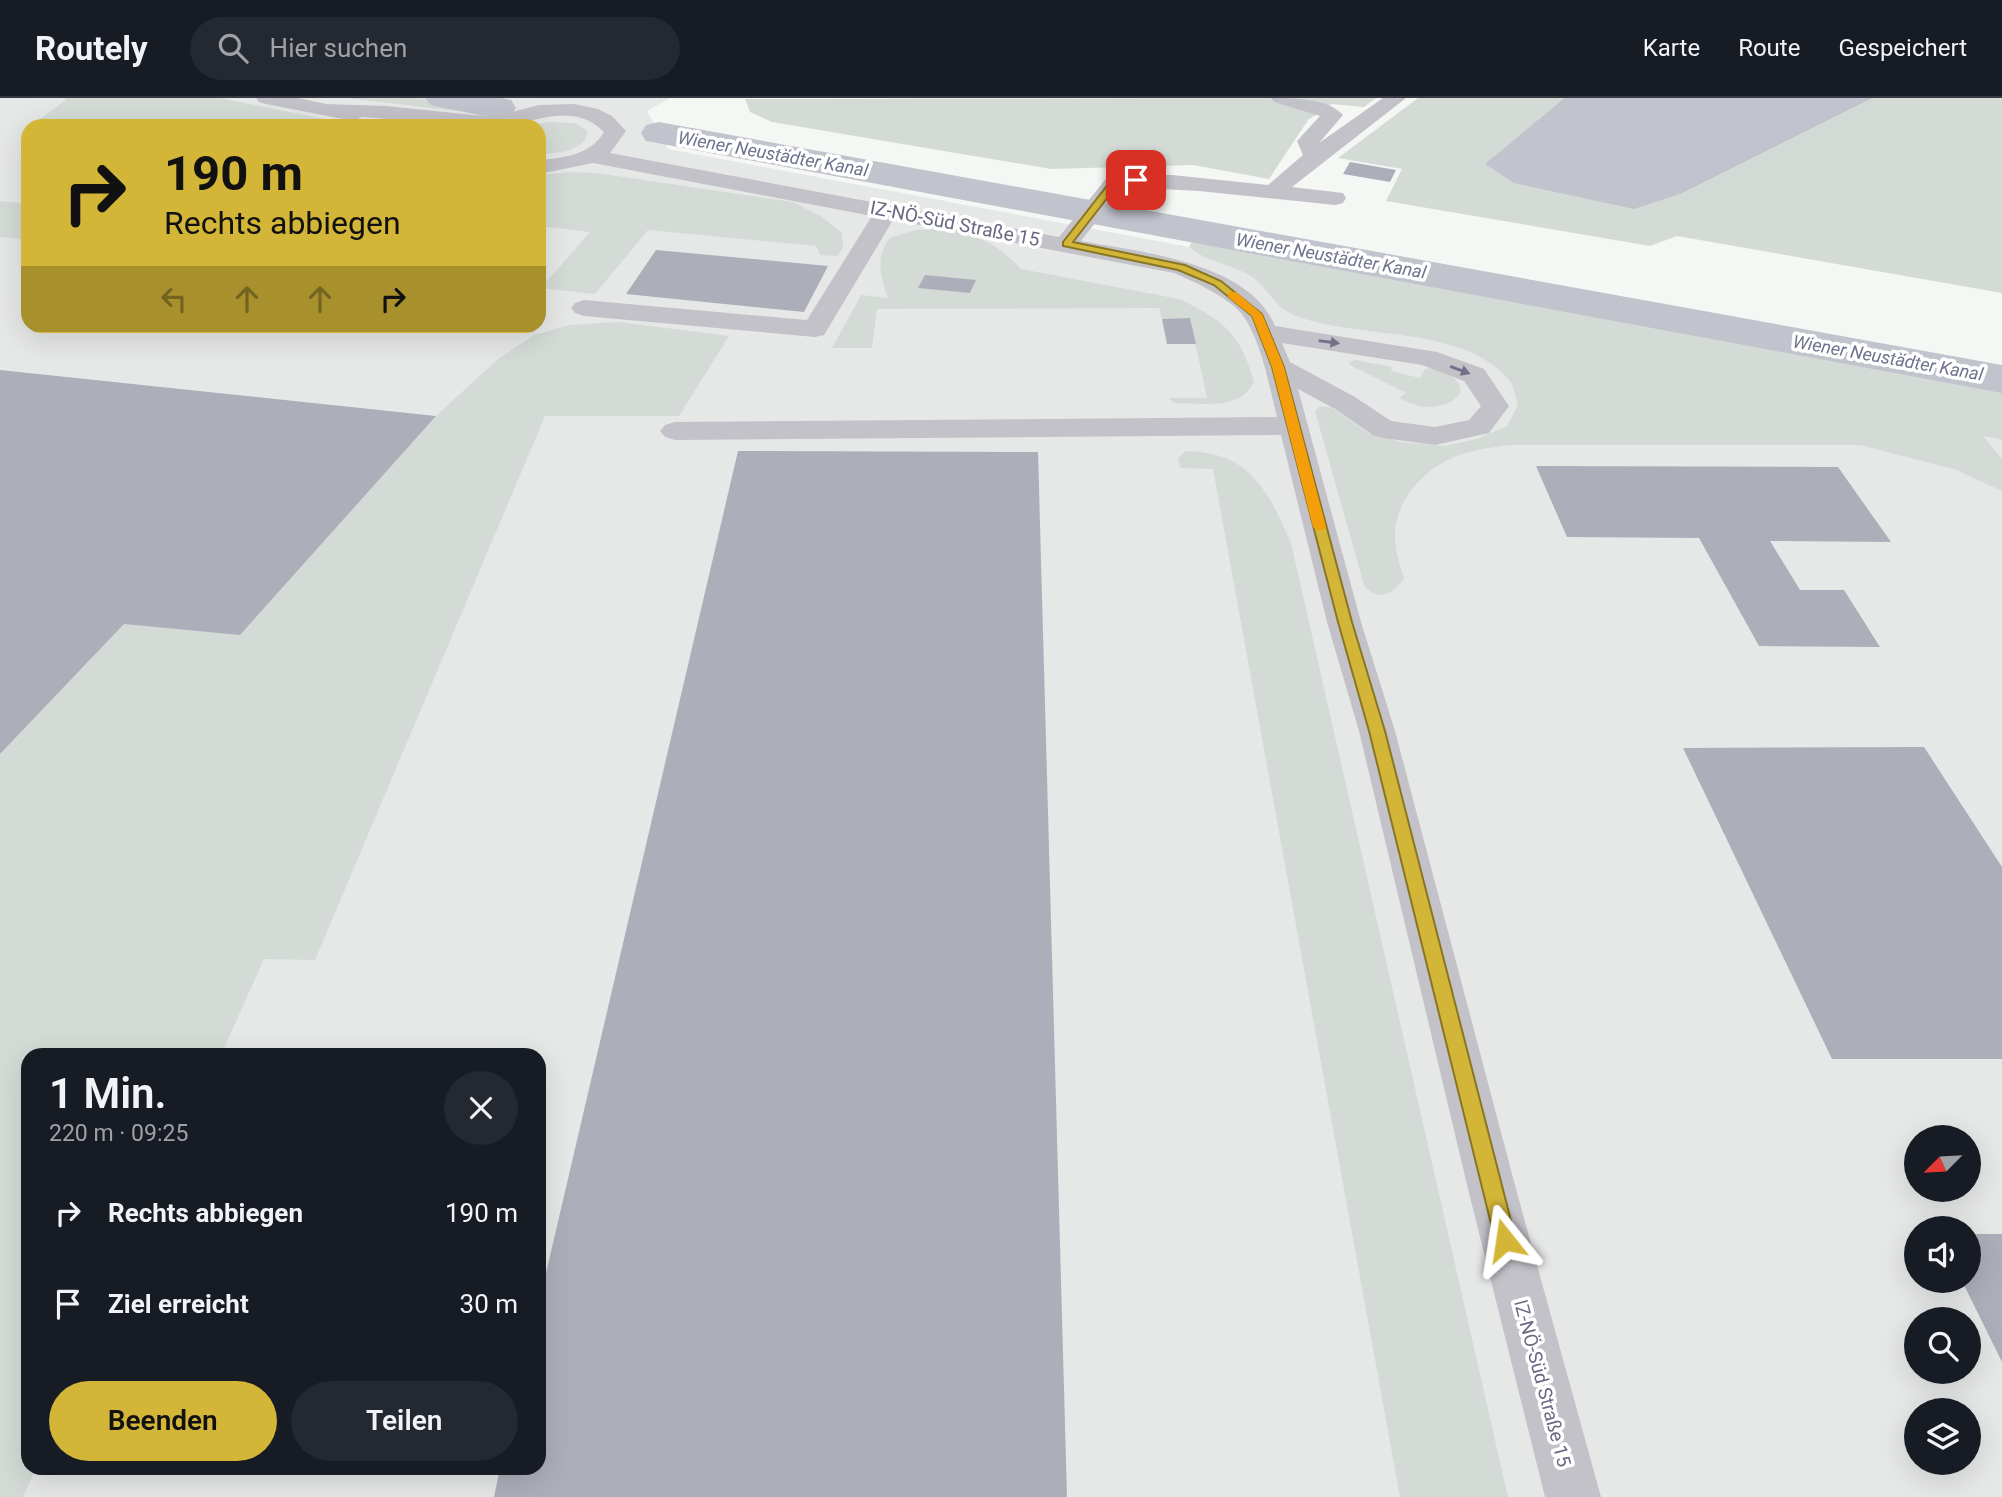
<!DOCTYPE html>
<html lang="de">
<head>
<meta charset="utf-8">
<style>
	:root { --surface:#171b24; --page:#242831; --text:#f1f3f6; --muted:#9ea1a6; --line:#363941; --accent:#d3b637 }
	body { margin:0; font-family:Roboto,sans-serif; background:var(--page); color:var(--text); height:100vh; display:flex; flex-direction:column; font-size:26px; white-space:nowrap }
	* { box-sizing:border-box; margin:0 }
	p { font-size:23px; color:var(--muted) }
	.icon { flex:none; width:38px; height:38px; fill:none; stroke:currentColor; stroke-width:2; stroke-linecap:round; stroke-linejoin:round }
	.map { position:relative; flex:1; overflow:hidden }
	.sheet { position:absolute; left:21px; top:950px; width:525px; height:427px; display:flex; flex-direction:column; background:var(--surface); border-radius:21px; box-shadow:0 7px 28px #0002 }
	.sheet>* { flex:none }
	.top-card { position:absolute; left:21px; top:21px; width:525px; height:214px; border-radius:21px; box-shadow:0 7px 28px #0002; background:#d3b637; color:#111; overflow:hidden }
	.needle { width:46px; rotate:246deg }
	.controls { position:absolute; left:1904px; top:1027px; display:grid; gap:14px }
	.controls a { display:grid; place-items:center; width:77px; height:77px; border-radius:50%; background:var(--surface); box-shadow:0 7px 28px #0002; font-size:35px }
	.pin { position:absolute; display:grid; place-items:center; width:60px; height:60px; color:#fff; margin:-30px; border-radius:14px; box-shadow:0 4px 10px #0006 }
	.me { position:absolute; width:77px; margin:-38px; rotate:345deg; stroke-linejoin:round; filter:drop-shadow(0 0 5px #0008) }
	.turn { display:flex; align-items:center; gap:24px; height:147px; padding:0 28px; font-size:32px }
	.turn .icon { width:91px; height:91px; stroke-width:2.5 }
	.turn b { display:block; font-size:49px; line-height:60px }
	.lanes { display:flex; align-items:center; height:66px; padding:0 28px; background:#0003; justify-content:center; gap:35px; direction:ltr }
	.lanes .off { opacity:.35 }
	.round { display:grid; place-items:center; flex:none; width:74px; height:74px; border-radius:37px; background:var(--page) }
	.headline { display:flex; align-items:center; justify-content:space-between; height:119px; padding:0 28px }
	h1 { font-size:42px; font-weight:600; line-height:52px }
	.primary-button { display:flex; gap:14px; margin-top:auto; padding:14px 28px }
	.primary-button a { flex:1; height:80px; border-radius:42px; background:var(--accent); color:#111; font-size:28px; font-weight:600; line-height:80px; text-align:center }
	.primary-button a+a { background:var(--page); color:var(--text) }
	ul { padding:0; list-style:none }
	li { display:flex; align-items:center; gap:21px; height:91px; padding:0 28px }
	li div { flex:1 }
	li b { display:block; font-size:26px }
	li em { font-style:normal }
	header { display:flex; align-items:center; gap:42px; box-sizing:border-box; height:98px; padding:0 35px; background:var(--surface); border-bottom:2px solid var(--line) }
	header strong { font-size:33px }
	nav { display:flex; gap:38px; margin-inline-start:auto; font-size:24px }
	.search { width:490px; height:63px; background:var(--page); display:flex; align-items:center; gap:18px; box-sizing:border-box; padding:0 24px; border-radius:38px; color:var(--muted); font-size:26px }
	.map>svg:first-child { display:block }
</style>
</head>
<body>
<header>
<strong>Routely</strong>
<div class="search"><svg class="icon" aria-label="search" viewBox="0 0 24 24"><circle cx="10" cy="10" r="6"/><path d="M15 15l6 6"/></svg>Hier suchen</div>
<nav><a>Karte</a><a>Route</a><a>Gespeichert</a></nav>
</header>
<div class="map">
<svg width="2002" height="1399" viewBox="0 0 2002 1399">
	<rect width="100%" height="100%" fill="#f5f7f4"/>
	<!-- built -->
	<path fill="#e6e7e7" fill-rule="evenodd" d="M 0,0 L 670,0 L 647,13 L 668,51 L 1189,149 L 1342,205 L 2002,342 L 2002,1399 L 0,1399 ZM 28,28 L 539,28 L 539,228 L 28,228 ZM 28,957 L 539,957 L 539,1370 L 28,1370 ZM 1916,1040 L 1969,1040 L 1969,1092 L 1916,1092 ZM 1916,1130 L 1969,1130 L 1969,1183 L 1916,1183 ZM 1916,1222 L 1969,1222 L 1969,1274 L 1916,1274 ZM 1916,1312 L 1969,1312 L 1969,1365 L 1916,1365 Z"/>
	<!-- green -->
	<path fill="#d4dbd6" d="M 63,0 L 220,0 L 359,28 L 31,28 L 67,1 Z
		M 346,0 L 418,0 L 476,10 L 458,13 Z
		M 1376,0 L 1364,9 L 1332,6 L 1308,22 L 1269,81 L 1193,67 L 1051,71 L 772,24 L 750,14 L 745,1 Z
		M 1418,0 L 1564,0 L 1486,66 L 1683,95 L 1873,0 L 2002,0 L 2002,195 L 1677,138 L 1650,148 L 1386,103 L 1402,71 L 1338,60 Z
		M 549,24 L 574,25 L 587,32 C 589,53 555,56 539,56 L 539,28 L 528,28 Z
		M 572,74 L 596,75 L 793,104 L 822,119 L 842,135 L 843,150 L 837,158 L 820,157 L 816,148 L 648,132 L 595,196 L 541,190 L 590,134 L 539,128 L 539,77 Z
		M 0,103 L 28,106 L 28,142 L 0,139 Z
		M 943,131 C 981,139 994,143 1021,171 L 1179,201 C 1224,222 1241,236 1254,284 C 1240,313 1202,305 1174,305 L 1169,300 L 1207,300 L 1190,221 L 1162,221 L 1159,210 L 877,211 L 872,250 L 832,250 L 861,197 L 888,200 C 880,179 875,158 890,140 L 915,132 Z
		M 1193,142 L 2002,292 L 2002,342 L 1983,338 L 2002,361 L 2002,393 L 1954,371 L 1860,347 L 1510,347 C 1498,349 1485,350 1473,353 C 1431,362 1388,402 1396,449 C 1397,459 1401,470 1404,480 C 1393,497 1378,504 1364,487 L 1315,313 L 1321,308 L 1332,310 L 1369,335 L 1402,344 L 1444,348 L 1477,341 L 1507,328 L 1518,307 C 1516,299 1514,288 1509,282 C 1460,225 1358,243 1294,217 C 1275,210 1267,189 1251,178 C 1231,166 1206,164 1189,149 Z
		M 619,224 L 729,238 L 679,318 L 545,318 L 315,862 L 264,861 L 221,957 L 28,957 L 28,1370 L 36,1370 L 23,1399 L 0,1399 L 0,656 L 124,526 L 240,536 L 436,318 L 498,261 L 534,237 L 570,227 Z
		M 1356,262 L 1392,269 L 1391,273 L 1420,280 L 1425,271 C 1433,269 1440,272 1446,275 C 1476,291 1454,308 1431,309 C 1419,310 1409,304 1399,300 L 1406,295 L 1350,267 L 1349,264 Z
		M 1185,353 C 1250,354 1267,391 1291,445 L 1508,1399 L 1400,1399 L 1213,371 L 1180,370 L 1178,361 Z"/>
	<!-- water -->
	<path fill="#c1c3cd" d="M 1564,0 L 1873,0 L 1683,95 L 1634,111 L 1514,85 L 1485,66 Z"/>
	<g fill="none" stroke-linecap="round" stroke-linejoin="round">
		<!-- canal -->
		<path fill="#c1c3cd" fill-rule="evenodd" d="M 425,0 L 501,0 L 511,2 L 516,10 L 511,18 L 498,21 L 431,7 Z
			M 659,24 L 2002,267 L 2002,295 L 646,43 L 641,35 L 646,27 Z"/>
	</g>
	<!-- building -->
	<path fill="#adaeb9" d="M 1350,64 L 1396,72 L 1390,84 L 1343,76 Z
		M 656,152 L 828,168 L 804,214 L 626,196 Z
		M 925,177 L 976,182 L 970,195 L 918,190 Z
		M 1190,220 L 1196,246 L 1167,246 L 1162,221 Z
		M 0,272 L 436,318 L 240,537 L 124,526 L 0,656 Z
		M 738,353 L 1038,354 L 1067,1399 L 494,1399 L 500,1370 L 539,1370 L 539,1205 Z
		M 1536,368 L 1838,369 L 1891,444 L 1770,443 L 1800,492 L 1844,492 L 1880,549 L 1759,548 L 1699,440 L 1567,439 Z
		M 1924,649 L 2002,769 L 2002,961 L 1832,961 L 1683,650 Z
		M 1969,1136 L 2002,1136 L 2002,1264 L 1962,1183 L 1969,1183 Z"/>
	<g fill="none" stroke-linecap="round" stroke-linejoin="round">
		<!-- minor -->
		<path fill="#c3c2c9" fill-rule="evenodd" d="M 256,0 L 298,0 L 326,6 L 386,8 L 493,19 L 539,7 L 574,6 L 598,11 L 612,18 L 626,33 L 610,55 L 1059,139 L 1109,77 L 1172,77 L 1268,87 L 1303,57 L 1297,43 L 1320,18 L 1274,4 L 1271,0 C 1294,0 1328,0 1343,17 L 1319,45 L 1383,0 L 1406,0 L 1292,89 L 1343,95 L 1346,100 L 1343,105 L 1335,107 L 1199,93 L 1123,89 L 1081,143 C 1140,154 1249,164 1275,228 L 1437,254 L 1484,271 L 1509,308 L 1489,335 L 1435,347 L 1383,340 L 1373,337 L 1335,311 L 1298,291 L 1361,524 L 1395,633 L 1516,1091 L 1601,1399 L 1545,1399 L 1468,1091 L 1359,633 L 1327,524 L 1281,337 L 675,342 L 665,339 L 660,333 L 665,327 L 675,324 L 1277,319 C 1269,288 1263,250 1246,222 C 1235,202 1195,184 1174,175 L 893,122 L 824,237 L 815,239 L 584,218 L 575,215 L 571,210 L 575,205 L 584,202 L 807,222 L 872,118 L 593,65 L 539,76 L 539,62 C 563,60 591,57 604,34 C 595,25 584,19 571,18 C 546,16 530,24 507,28 C 462,35 408,21 362,19 L 353,23 L 266,6 L 259,4 ZM 1282,245 L 1422,267 L 1464,283 L 1481,308 L 1469,322 L 1435,329 L 1391,323 L 1355,299 L 1290,264 Z"/>
	</g>
	<!-- one-way arrows -->
	<defs><path id="oneway-solid" d="M-6-.8H1V-3.2L6.5 0L1 3.2V.8H-6Z" transform="scale(1.75)"/></defs>
	<g fill="#727189">
		<use href="#oneway-solid" transform="translate(1329 244) rotate(8)"/>
		<use href="#oneway-solid" transform="translate(1460 272) rotate(20)"/>
	</g>
	<!-- route -->
	<path fill="#d3b637" stroke="#897624" stroke-width="2" d="M 1113,80 L 1136,79 L 1141,82 L 1119,85 L 1073,144 L 1185,167 L 1221,183 L 1262,216 L 1284,269 L 1352,524 L 1385,633 L 1516,1142 L 1513,1149 L 1505,1152 L 1498,1149 L 1495,1142 L 1369,633 L 1338,524 L 1272,269 L 1252,218 L 1214,187 L 1178,172 L 1063,148 L 1063,144 Z"/>
	<!-- slow -->
	<path fill="#f59e0b" d="M 1228,194 L 1236,194 L 1262,216 L 1284,269 L 1326,429 L 1324,431 L 1319,433 L 1313,429 L 1272,269 L 1252,218 L 1228,199 Z"/>
	<g text-anchor="middle" stroke-width="7" stroke-linejoin="round" paint-order="stroke">
		<!-- far-water labels -->
		<g font-size="18" font-style="italic" fill="#6f738c" stroke="#fff">
			<text transform="translate(773 56) rotate(10)" y="6">Wiener Neustädter Kanal</text>
			<text transform="translate(1331 158) rotate(10)" y="6">Wiener Neustädter Kanal</text>
			<text transform="translate(1888 260) rotate(10)" y="6">Wiener Neustädter Kanal</text>
		</g>
		<!-- street labels -->
		<g font-size="19" fill="#696882" stroke="#fff">
			<text transform="translate(955 125) rotate(11)" y="7">IZ-NÖ-Süd Straße 15</text>
			<text transform="translate(1543 1285) rotate(75)" y="7">IZ-NÖ-Süd Straße 15</text>
		</g>
	</g>
</svg>
<div class="controls">
<a><svg class="needle" viewBox="-14 -14 28 28"><path d="M0-13l5 13h-10z" fill="#e53935"/><path d="M0 13l5-13h-10z" fill="#9ea1a6"/></svg></a>
<a><svg class="icon" aria-label="sound" viewBox="0 0 24 24"><path d="M4 9h4l5-4v14l-5-4H4zM17 9q2 3 0 6"/></svg></a>
<a><svg class="icon" aria-label="search" viewBox="0 0 24 24"><circle cx="10" cy="10" r="6"/><path d="M15 15l6 6"/></svg></a>
<a><svg class="icon" aria-label="layers" viewBox="0 0 24 24"><path d="M12 4l9 5-9 5-9-5zM3 14l9 5 9-5"/></svg></a>
</div>
<div class="pin" style="left:1136px;top:82px;background:#d93025"><svg class="icon" aria-label="arrive" viewBox="0 0 24 24"><path d="M6 21V4h12l-3 4 3 4H6"/></svg></div>
<svg class="me" style="left:1505px;top:1142px" viewBox="-20 -20 40 40"><path d="M0-17L14 15 0 8-14 15z" fill="#d3b637" stroke="#fff" stroke-width="4"/></svg>
<div class="top-card">
<div class="turn"><svg class="icon" aria-label="right" viewBox="0 0 24 24"><path d="M7 20v-9h11M14 6l5 5-5 5"/></svg><div><b>190 m</b>Rechts abbiegen</div></div>
<div class="lanes"><svg class="icon off" aria-label="left" viewBox="0 0 24 24"><path d="M17 20v-9H6M10 6l-5 5 5 5"/></svg><svg class="icon off" aria-label="ahead" viewBox="0 0 24 24"><path d="M12 20V5M6 11l6-6 6 6"/></svg><svg class="icon off" aria-label="ahead" viewBox="0 0 24 24"><path d="M12 20V5M6 11l6-6 6 6"/></svg><svg class="icon" aria-label="right" viewBox="0 0 24 24"><path d="M7 20v-9h11M14 6l5 5-5 5"/></svg></div>
</div>
<section class="sheet">
<div class="headline"><div><h1>1 Min.</h1><p>220 m · 09:25</p></div><a class="round"><svg class="icon" aria-label="close" viewBox="0 0 24 24"><path d="M6 6l12 12M18 6L6 18"/></svg></a></div>
<ul>
<li><svg class="icon" aria-label="right" viewBox="0 0 24 24"><path d="M7 20v-9h11M14 6l5 5-5 5"/></svg><div><b>Rechts abbiegen</b></div><em>190 m</em></li>
<li><svg class="icon" aria-label="arrive" viewBox="0 0 24 24"><path d="M6 21V4h12l-3 4 3 4H6"/></svg><div><b>Ziel erreicht</b></div><em>30 m</em></li>
</ul>
<div class="primary-button"><a>Beenden</a><a>Teilen</a></div>
</section>
</div>
</body>
</html>
